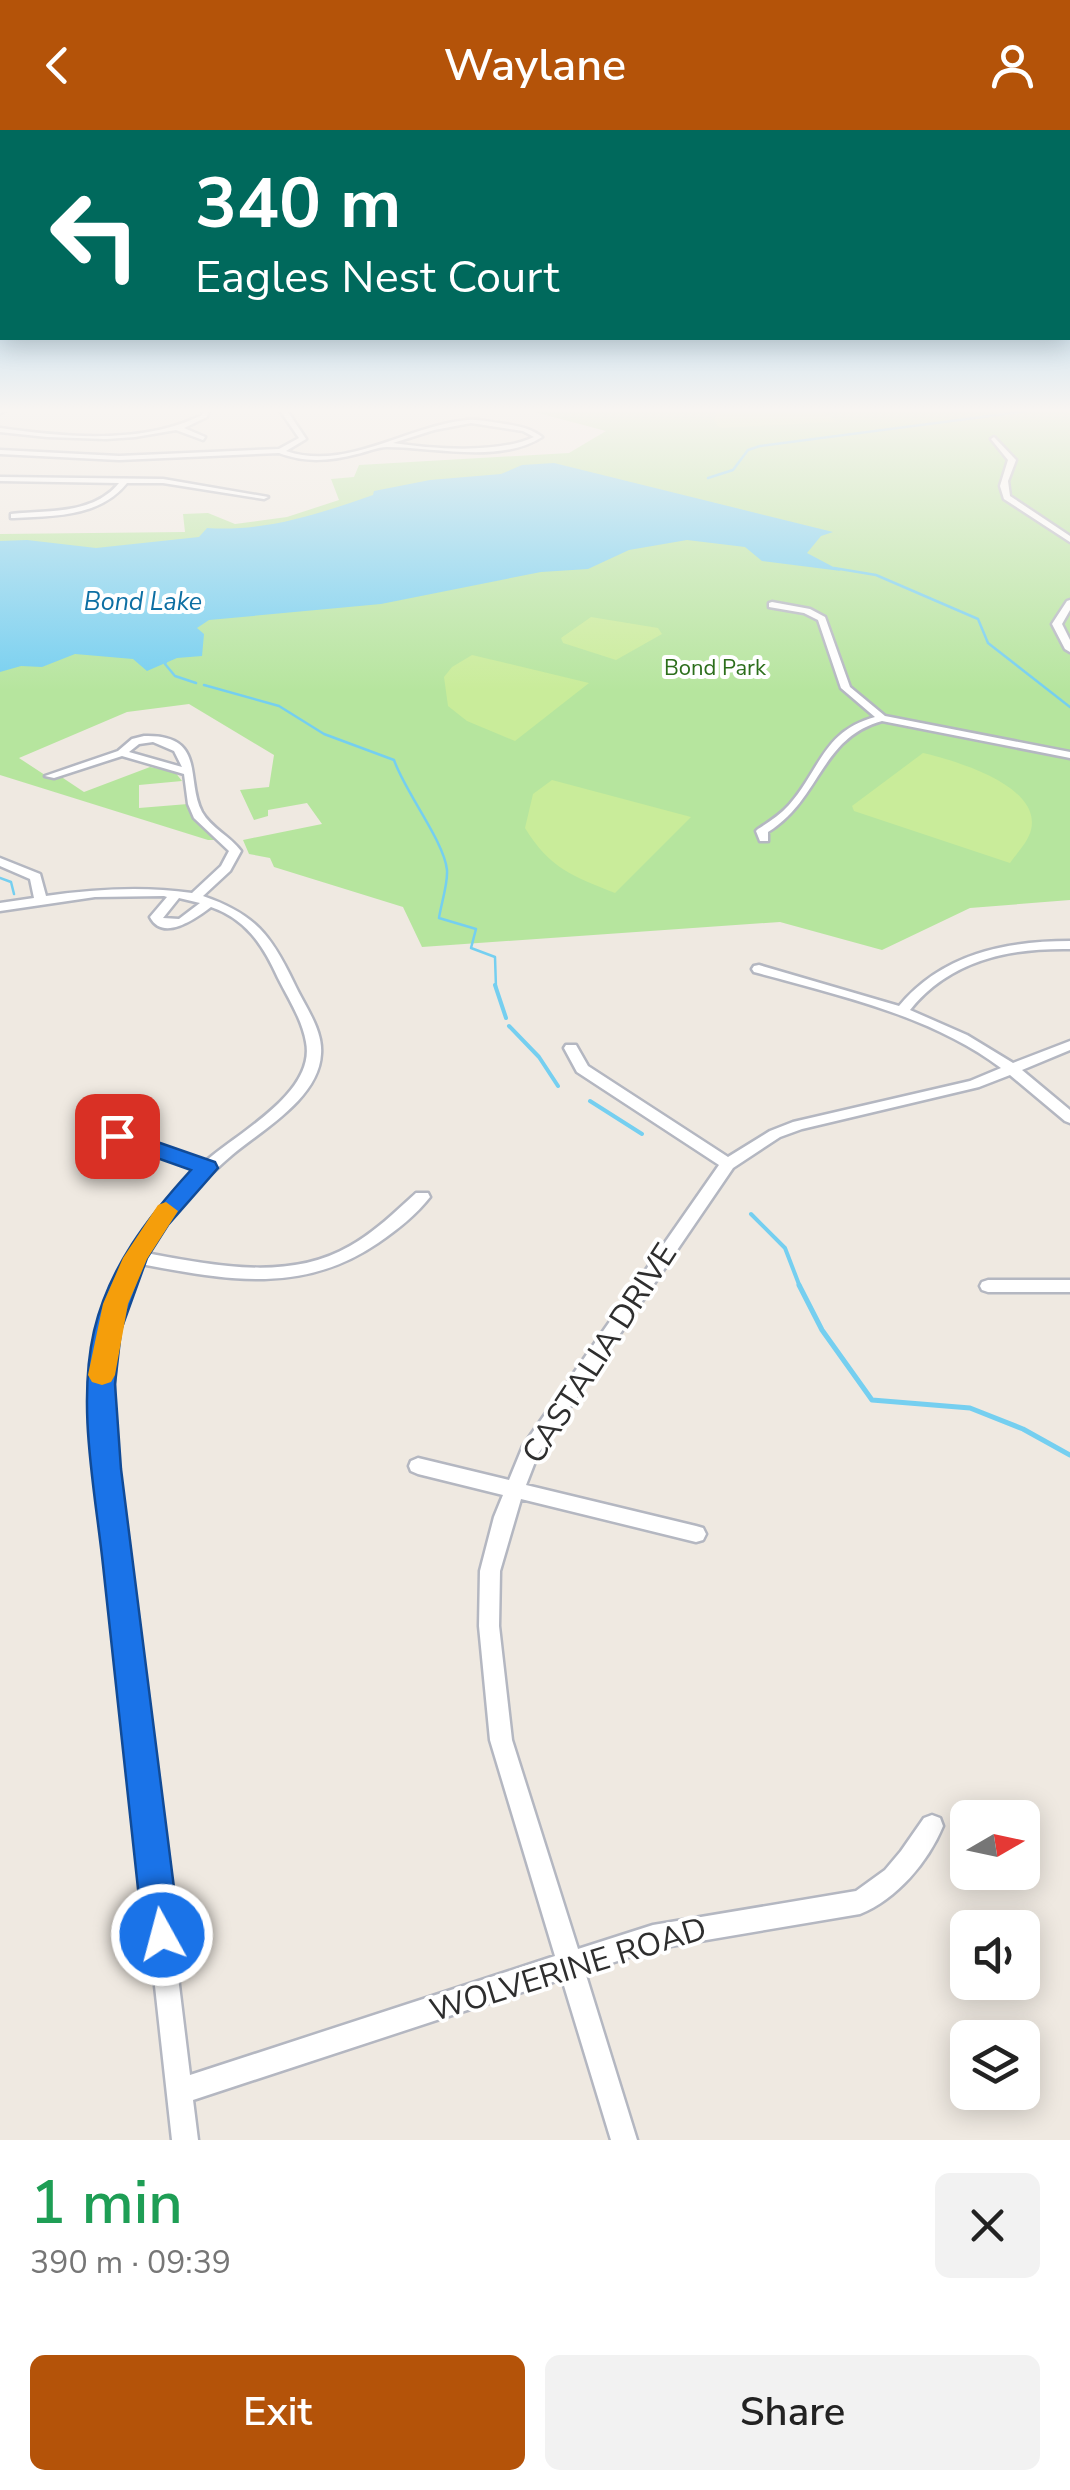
<!DOCTYPE html>
<html lang="en">
<head>
<meta charset="utf-8">
<style>
	:root { --surface:#fff; --page:#f2f2f2; --text:#222; --muted:#767676; --accent:#b45309 }
	body { margin:0; font-family:"Nunito Sans",sans-serif; background:var(--page); color:var(--text); height:100vh; display:flex; flex-direction:column; font-size:38px; white-space:nowrap }
	* { box-sizing:border-box; margin:0 }
	p { font-size:32px; color:var(--muted) }
	.icon { flex:none; width:55px; height:55px; fill:none; stroke:currentColor; stroke-width:2; stroke-linecap:round; stroke-linejoin:round }
	.map { position:relative; height:2010px; overflow:hidden }
	.details { display:flex; flex-direction:column; background:var(--surface); flex:1 }
	.details>* { flex:none }
	.banner { position:absolute; left:0px; top:0px; width:1070px; height:210px; box-shadow:0 5px 25px #0003; background:#00695c; color:#fff; overflow:hidden }
	.needle { width:65px; rotate:81deg }
	.fabs { position:absolute; left:950px; top:1670px; display:grid; gap:20px }
	.fabs a { display:grid; place-items:center; width:90px; height:90px; border-radius:15px; background:var(--surface); box-shadow:0 5px 25px #0003; font-size:50px }
	.pin { position:absolute; display:grid; place-items:center; width:85px; height:85px; color:#fff; margin:-42px; border-radius:20px; box-shadow:0 5px 15px #0006 }
	.me { position:absolute; width:110px; margin:-55px; rotate:353deg; stroke-linejoin:round; filter:drop-shadow(0 0 8px #0008) }
	.turn { display:flex; align-items:center; gap:35px; height:210px; padding:0 30px; font-size:45px }
	.turn .icon { width:130px; height:130px; stroke-width:2.5 }
	.turn b { display:block; font-size:70px; line-height:85px }
	.round { display:grid; place-items:center; flex:none; width:105px; height:105px; border-radius:15px; background:var(--page) }
	.overview { display:flex; align-items:center; justify-content:space-between; height:170px; padding:0 30px }
	h1 { font-size:60px; font-weight:600; line-height:75px; color:#1e9e55 }
	.cta { display:flex; gap:20px; margin-top:auto; padding:20px 30px }
	.cta a { flex:1; height:115px; border-radius:15px; background:var(--accent); color:#fff; font-size:40px; font-weight:600; line-height:115px; text-align:center }
	.cta a+a { background:var(--page); color:var(--text) }
	header { display:flex; justify-content:space-between; align-items:center; height:130px; padding:0 30px; background:var(--accent); color:#fff; font-size:45px; font-weight:600 }
	.map>svg:first-child { display:block }
</style>
</head>
<body>
<header><svg class="icon" aria-label="back" viewBox="0 0 24 24"><path d="M15 5l-7 7 7 7"/></svg>Waylane<svg class="icon" aria-label="person" viewBox="0 0 24 24"><circle cx="12" cy="8" r="4"/><path d="M4 21q1-7 8-7t8 7"/></svg></header>
<div class="map">
<svg width="1070" height="2010" viewBox="0 0 1070 2010">
	<rect width="100%" height="100%" fill="#efe9e1"/>
	<!-- green -->
	<path fill="#b6e59e" d="M 523,279 L 1070,279 L 1070,770 L 970,778 L 882,820 L 780,792 L 422,817 L 403,777 L 274,737 L 270,728 L 249,724 L 243,710 L 322,694 L 307,673 L 268,680 L 268,686 L 254,690 L 240,660 L 269,657 L 274,625 L 189,574 L 127,582 L 19,628 L 51,649 L 60,646 L 84,662 L 150,637 L 175,642 L 182,651 L 139,655 L 139,678 L 188,674 L 196,692 L 219,710 L 208,710 L 0,645 L 0,404 L 185,402 L 183,384 L 208,383 L 235,394 L 287,387 L 339,370 L 331,349 L 354,347 L 359,335 L 569,323 L 606,301 Z"/>
	<!-- pitch -->
	<path fill="#c9ec9a" d="M 717,279 L 820,279 L 836,292 L 720,298 L 714,291 Z
		M 591,487 L 658,498 L 662,504 L 616,530 L 563,513 L 561,508 Z
		M 472,525 L 589,553 L 515,611 L 467,591 L 448,576 L 444,547 L 452,537 Z
		M 923,623 C 953,630 1042,655 1031,700 C 1028,712 1017,723 1010,733 L 854,681 L 852,676 Z
		M 552,650 L 691,687 L 615,763 C 573,746 550,739 525,698 L 533,664 Z"/>
	<!-- water -->
	<path fill="#75cff0" d="M 554,333 L 833,402 L 821,406 L 807,423 L 841,441 L 762,431 L 745,417 L 687,410 L 629,420 L 588,439 L 541,442 L 381,474 L 209,490 L 197,498 L 204,504 L 202,526 L 177,528 L 147,541 L 133,529 L 75,524 L 42,537 L 21,536 L 0,542 L 0,411 L 27,410 L 96,418 L 199,407 L 207,398 C 265,402 319,384 373,365 L 374,361 L 430,350 L 501,344 L 522,335 Z"/>
	<g fill="none" stroke-linecap="round" stroke-linejoin="round">
		<!-- stream-far2 -->
		<path stroke="#75cff0" stroke-width="2.5" d="M 993,279 L 1013,281
			M 708,348 L 733,340 L 748,320 L 760,316 L 1042,279
			M 834,438 L 876,445 L 978,489 L 988,513 L 1070,577
			M 167,530 L 165,534 L 175,546 L 196,553
			M 204,555 L 279,576 L 324,604 L 394,630 C 405,662 444,711 447,740 C 448,754 441,774 439,788 L 476,799 L 471,818 L 495,827 L 496,858
			M 0,748 L 11,752 L 14,764"/>
		<!-- stream-far1 -->
		<path stroke="#75cff0" stroke-width="4" d="M 495,855 L 506,888
			M 509,896 L 539,927 L 558,956
			M 590,971 L 642,1004
			M 751,1084 L 785,1118 L 800,1157"/>
		<!-- stream -->
		<path stroke="#75cff0" stroke-width="5" d="M 799,1155 L 822,1200 L 872,1270 L 970,1278 L 1023,1299 L 1070,1325"/>
		<defs>
			<path id="street" d="M 0,279 L 10,279 L 0,283 Z
				M 203,279 L 209,279 L 207,287 L 184,298 L 205,307 L 203,310 L 176,300 L 135,307 L 106,309 L 47,307 L 0,302 L 0,298 C 64,307 142,315 202,285 Z
				M 279,279 L 286,279 L 306,309 L 286,321 C 346,342 408,295 468,290 C 478,289 489,292 499,293 C 516,296 529,297 542,307 C 500,334 434,317 387,317 C 378,317 366,322 357,324 C 330,331 305,333 279,323 L 119,330 L 0,324 L 0,320 L 119,326 L 279,319 L 299,308 ZM 471,293 L 523,301 L 534,307 C 498,324 432,319 393,313 L 434,300 Z
				M 994,307 L 1016,330 L 1008,351 L 1010,366 L 1070,406 L 1070,412 L 1004,369 L 1000,356 L 1008,330 L 991,309 Z
				M 0,347 L 163,349 L 268,367 L 264,369 L 163,353 L 127,353 C 100,387 54,386 14,388 L 11,388 L 11,384 C 48,380 93,385 119,353 L 0,351 Z
				M 1070,470 L 1070,480 L 1062,494 L 1070,510 L 1070,522 L 1065,519 L 1052,494 L 1067,471 Z
				M 772,472 L 810,479 L 825,487 L 850,557 L 885,586 L 1070,622 L 1070,628 L 882,591 C 820,608 821,669 768,702 L 768,711 L 760,711 L 756,701 L 758,699 C 769,692 780,685 789,675 C 820,640 823,601 875,587 L 841,558 L 818,490 L 804,483 L 769,477 L 769,473 Z
				M 144,606 C 207,604 185,650 202,682 C 211,698 230,706 241,721 L 230,741 L 203,766 C 255,784 271,805 294,853 C 304,875 323,899 321,924 C 319,968 262,1000 232,1025 C 220,1035 209,1046 198,1056 C 177,1076 161,1099 146,1123 C 213,1135 288,1152 350,1116 C 375,1102 395,1082 416,1063 L 428,1063 L 430,1067 C 416,1085 397,1100 378,1113 C 302,1165 226,1150 141,1134 C 111,1203 111,1265 116,1339 L 190,1945 L 555,1826 L 490,1610 L 479,1496 L 480,1441 L 494,1387 L 503,1365 L 418,1344 L 411,1341 L 409,1336 L 411,1331 L 418,1328 L 509,1350 L 523,1316 L 719,1035 L 577,942 L 564,918 L 566,915 L 576,915 L 588,936 L 728,1027 L 770,1001 L 793,992 L 970,951 L 1001,938 C 930,885 838,865 754,842 L 752,839 L 754,836 L 759,835 L 899,876 C 942,824 1005,811 1070,811 L 1070,819 C 1009,818 950,830 910,880 L 967,905 L 1013,933 L 1070,911 L 1070,920 L 1022,940 L 1070,980 L 1070,993 L 1065,991 L 1010,945 L 979,957 L 802,999 L 780,1007 L 733,1038 L 538,1324 L 526,1355 L 696,1396 L 703,1398 L 706,1404 L 703,1410 L 696,1412 L 521,1369 L 500,1441 L 499,1496 L 512,1610 L 578,1819 L 653,1795 L 856,1761 L 885,1740 L 901,1721 L 924,1688 L 932,1685 L 940,1688 L 943,1696 C 928,1732 897,1769 860,1784 L 653,1819 L 585,1842 L 637,2010 L 611,2010 L 562,1849 L 193,1970 L 198,2010 L 172,2010 L 98,1339 C 90,1218 102,1124 197,1039 L 112,1009 L 109,1006 L 117,1001 L 206,1031 C 239,1002 316,962 306,912 C 302,889 288,868 278,848 C 263,815 246,789 211,777 C 195,789 163,812 150,787 L 167,767 L 164,766 L 95,767 L 0,781 L 0,773 L 34,768 L 30,749 L 0,736 L 0,728 L 40,744 L 46,766 C 95,759 143,756 192,763 L 221,736 L 229,721 L 194,688 L 188,674 L 184,644 L 122,626 L 54,648 L 45,646 L 118,621 L 132,609 ZM 153,612 L 174,621 L 182,637 L 129,622 L 139,614 ZM 179,768 L 200,773 L 179,789 L 163,788 Z
				M 988,1150 L 1070,1150 L 1070,1162 L 988,1162 L 982,1160 L 980,1156 L 982,1152 Z"/>
		</defs>
		<!-- street casing -->
		<use href="#street" stroke="#b4b7c1" stroke-width="5"/>
		<!-- street -->
		<use href="#street" fill="#fff" fill-rule="evenodd"/>
	</g>
	<!-- sky -->
	<linearGradient id="sky" x2="0" y2="1"><stop stop-color="#7abfeb"/><stop offset="0.5" stop-color="#f8f5f2"/><stop offset="1" stop-color="#f8f5f2" stop-opacity="0"/></linearGradient>
	<rect width="1070" height="561" fill="url(#sky)"/>
	<!-- route -->
	<path fill="#1a73e8" stroke="#114b97" stroke-width="2.5" d="M 117,998 L 215,1032 L 218,1038 L 168,1095 L 147,1128 L 121,1200 L 115,1254 L 121,1339 L 180,1805 L 174,1818 L 162,1824 L 149,1818 L 143,1805 C 130,1682 116,1559 103,1435 C 95,1360 77,1276 94,1201 C 109,1137 148,1087 191,1040 L 109,1011 L 106,1006 Z"/>
	<!-- slow -->
	<path fill="#f59e0b" d="M 166,1072 L 178,1081 L 147,1129 L 128,1174 L 115,1245 L 111,1252 L 102,1255 L 92,1252 L 88,1245 L 103,1174 L 123,1128 L 158,1075 Z"/>
	<g text-anchor="middle" stroke-width="8" stroke-linejoin="round" paint-order="stroke">
		<!-- far-park labels -->
		<g font-size="22" fill="#2c6e1b" stroke="#fff">
			<text x="715" y="545">Bond Park</text>
		</g>
		<!-- far-water labels -->
		<g font-size="25" font-style="italic" fill="#0d6fa3" stroke="#fff">
			<text x="143" y="480">Bond Lake</text>
		</g>
		<!-- near-street labels -->
		<g font-size="32" fill="#2e2e2e" stroke="#fff">
			<text transform="translate(599 1223) rotate(-57)" y="11">CASTALIA DRIVE</text>
			<text transform="translate(568 1839) rotate(-17)" y="11">WOLVERINE ROAD</text>
		</g>
	</g>
</svg>
<div class="fabs">
<a><svg class="needle" viewBox="-14 -14 28 28"><path d="M0-13l5 13h-10z" fill="#e53935"/><path d="M0 13l5-13h-10z" fill="#767676"/></svg></a>
<a><svg class="icon" aria-label="sound" viewBox="0 0 24 24"><path d="M4 9h4l5-4v14l-5-4H4zM17 9q2 3 0 6"/></svg></a>
<a><svg class="icon" aria-label="layers" viewBox="0 0 24 24"><path d="M12 4l9 5-9 5-9-5zM3 14l9 5 9-5"/></svg></a>
</div>
<div class="pin" style="left:117px;top:1006px;background:#d93025"><svg class="icon" aria-label="arrive" viewBox="0 0 24 24"><path d="M6 21V4h12l-3 4 3 4H6"/></svg></div>
<svg class="me" style="left:162px;top:1805px" viewBox="-20 -20 40 40"><circle r="17" fill="#1a73e8" stroke="#fff" stroke-width="3"/><path d="M0-11L8 9 0 5-8 9z" fill="#fff"/></svg>
<div class="banner">
<div class="turn"><svg class="icon" aria-label="left" viewBox="0 0 24 24"><path d="M17 20v-9H6M10 6l-5 5 5 5"/></svg><div><b>340 m</b>Eagles Nest Court</div></div>
</div>
</div>
<section class="details">
<div class="overview"><div><h1>1 min</h1><p>390 m · 09:39</p></div><a class="round"><svg class="icon" aria-label="close" viewBox="0 0 24 24"><path d="M6 6l12 12M18 6L6 18"/></svg></a></div>
<div class="cta"><a>Exit</a><a>Share</a></div>
</section>
</body>
</html>
